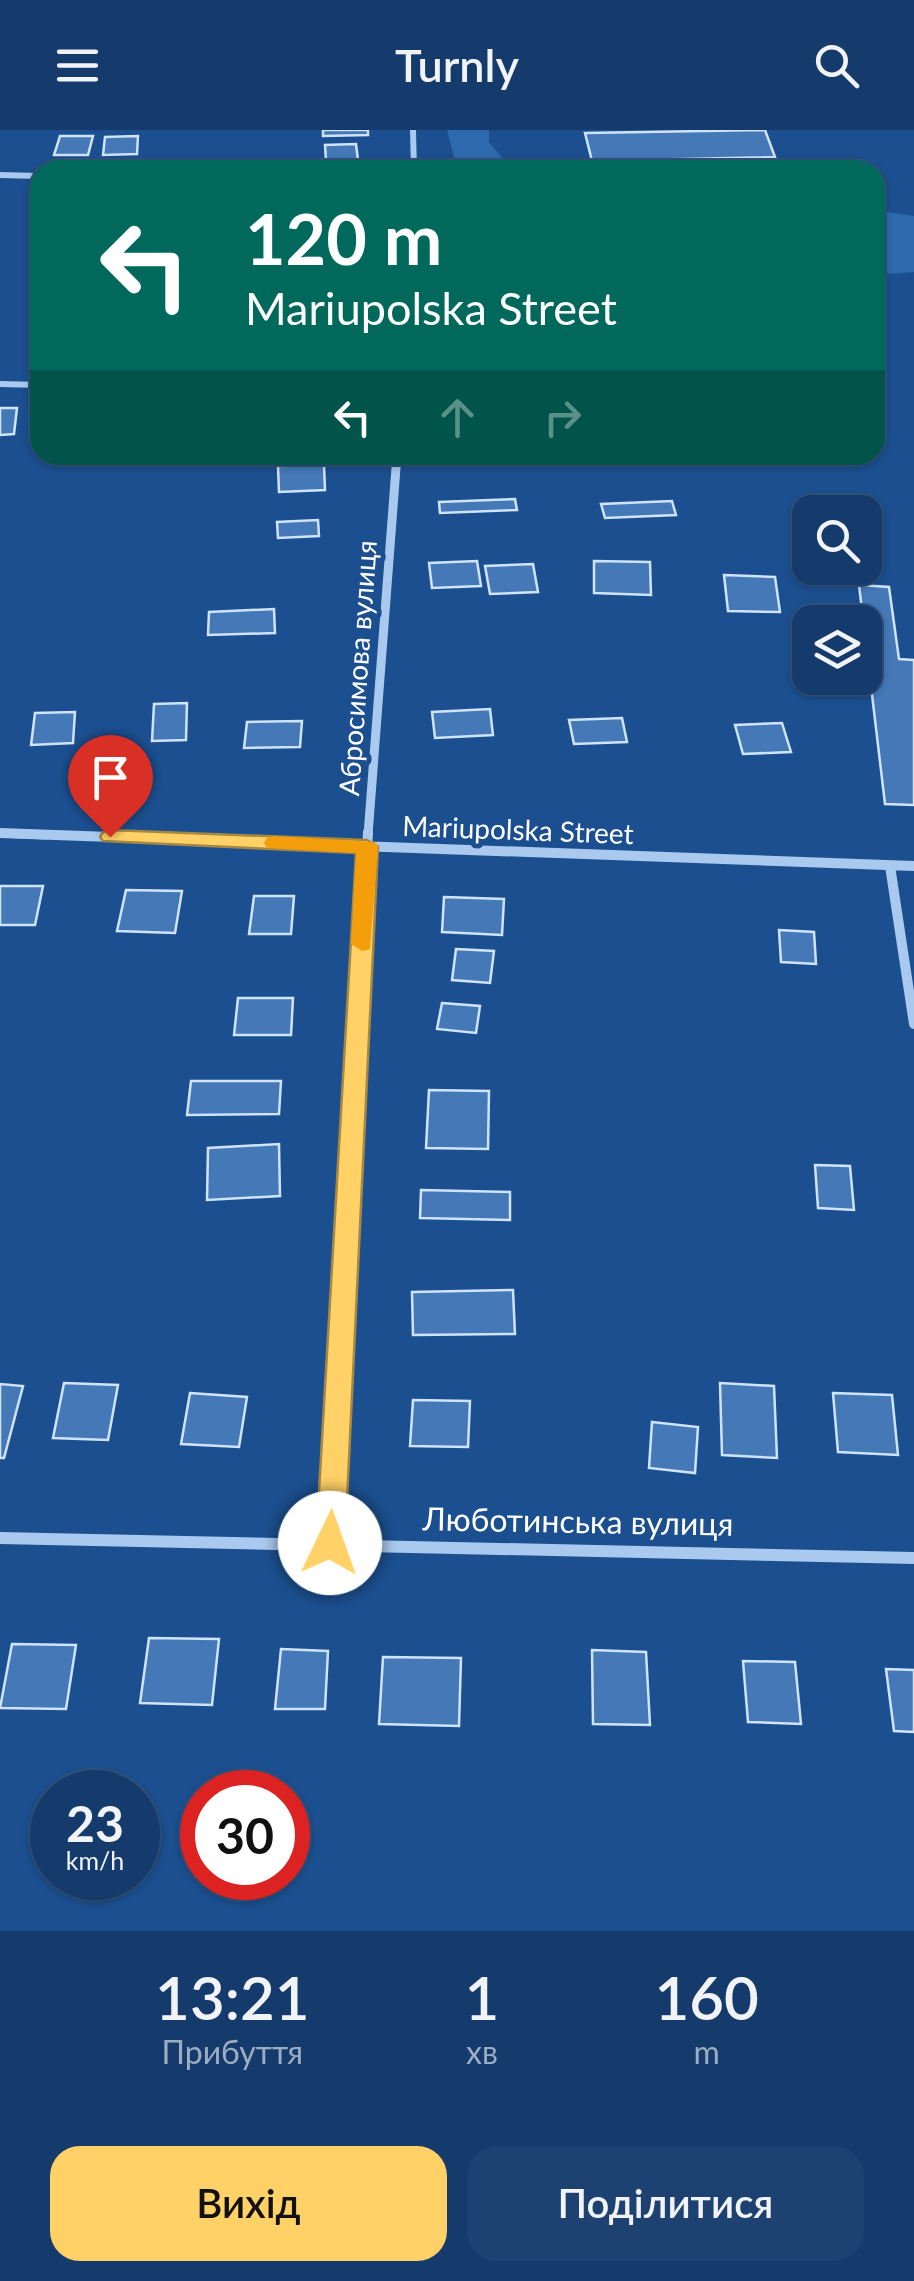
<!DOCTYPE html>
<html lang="uk">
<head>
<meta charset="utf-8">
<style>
	:root { --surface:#143b6b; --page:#1d4271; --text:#f1f3f6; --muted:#9dadc1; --line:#33557e; --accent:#ffd166 }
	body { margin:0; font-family:Lato,sans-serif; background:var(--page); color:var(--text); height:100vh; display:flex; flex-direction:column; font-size:38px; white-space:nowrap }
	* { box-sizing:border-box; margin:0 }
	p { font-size:32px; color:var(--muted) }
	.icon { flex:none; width:55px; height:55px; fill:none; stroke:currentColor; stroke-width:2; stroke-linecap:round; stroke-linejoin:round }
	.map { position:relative; height:1801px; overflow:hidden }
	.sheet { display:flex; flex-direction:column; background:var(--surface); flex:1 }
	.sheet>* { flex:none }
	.hud { position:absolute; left:30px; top:30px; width:855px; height:305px; border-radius:30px; box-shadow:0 2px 8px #0004,0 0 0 2px var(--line); background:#00695c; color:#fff; overflow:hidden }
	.fabs { position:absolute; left:792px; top:365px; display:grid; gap:20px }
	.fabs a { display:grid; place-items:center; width:90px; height:90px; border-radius:20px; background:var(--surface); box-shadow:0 2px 8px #0004,0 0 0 2px var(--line); font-size:50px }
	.speed { position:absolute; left:30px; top:1640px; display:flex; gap:20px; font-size:50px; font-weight:700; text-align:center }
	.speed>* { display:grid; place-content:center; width:130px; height:130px; border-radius:50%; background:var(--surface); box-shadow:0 2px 8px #0004,0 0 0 2px var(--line); line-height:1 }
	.speed small { font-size:25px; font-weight:400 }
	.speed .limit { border:15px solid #d22; background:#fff; color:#111 }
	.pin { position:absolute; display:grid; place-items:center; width:85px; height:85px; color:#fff; margin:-102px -42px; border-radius:50% 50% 50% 0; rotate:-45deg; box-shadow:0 0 10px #0007 }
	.pin .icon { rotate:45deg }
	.me { position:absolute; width:110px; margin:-55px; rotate:3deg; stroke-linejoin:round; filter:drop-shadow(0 0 8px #0008) }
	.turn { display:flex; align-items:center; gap:35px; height:210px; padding:0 50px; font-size:45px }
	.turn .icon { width:130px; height:130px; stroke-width:2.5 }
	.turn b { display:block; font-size:70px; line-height:85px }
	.lanes { display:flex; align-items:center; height:95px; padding:0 50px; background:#0003; justify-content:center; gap:50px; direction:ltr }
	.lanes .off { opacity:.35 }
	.eta { display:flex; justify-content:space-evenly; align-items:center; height:170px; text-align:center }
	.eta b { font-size:60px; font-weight:600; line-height:70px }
	.action { display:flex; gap:20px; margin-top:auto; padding:20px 50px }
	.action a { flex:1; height:115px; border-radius:30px; background:var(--accent); color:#111; font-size:40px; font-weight:600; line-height:115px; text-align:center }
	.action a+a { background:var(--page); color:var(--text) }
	header { display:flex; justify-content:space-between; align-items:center; height:130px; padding:0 50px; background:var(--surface); font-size:45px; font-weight:600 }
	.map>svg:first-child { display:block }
</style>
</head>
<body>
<header><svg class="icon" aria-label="menu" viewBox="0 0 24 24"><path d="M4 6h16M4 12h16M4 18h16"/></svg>Turnly<svg class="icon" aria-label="search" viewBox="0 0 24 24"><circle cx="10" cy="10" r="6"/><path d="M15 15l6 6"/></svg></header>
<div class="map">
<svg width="914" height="1801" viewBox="0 0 914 1801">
	<rect width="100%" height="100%" fill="#1b4f8f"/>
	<!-- green -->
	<path fill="#2e69ad" d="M 447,0 L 489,0 L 489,12 L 504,30 L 530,40 L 457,40 Z
		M 875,80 L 914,86 L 914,142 L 889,144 L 875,134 Z"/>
	<!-- building -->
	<path fill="#4478b7" stroke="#cfe3fa" stroke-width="2.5" d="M 323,0 L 368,0 L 368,5 L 323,6 Z
		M 765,0 L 775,27 L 592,31 L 585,3 Z
		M 60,6 L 93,6 L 88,25 L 54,25 Z
		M 138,6 L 137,24 L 103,25 L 105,7 Z
		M 356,14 L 358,30 L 326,31 L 325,15 Z
		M 0,278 L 17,278 L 14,304 L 0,305 Z
		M 324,335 L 325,360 L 279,362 L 278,336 Z
		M 515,369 L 517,380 L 440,383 L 439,372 Z
		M 672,371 L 676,385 L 605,388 L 601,374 Z
		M 318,390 L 319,406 L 278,408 L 277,392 Z
		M 477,431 L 481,456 L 432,458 L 429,433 Z
		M 594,431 L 650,432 L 651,465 L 594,463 Z
		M 533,434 L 538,462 L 490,464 L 485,436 Z
		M 724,445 L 775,447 L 780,482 L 728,481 Z
		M 859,455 L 889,457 L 899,529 L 914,530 L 914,675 L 885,674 Z
		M 274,479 L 275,503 L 208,505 L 209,482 Z
		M 187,573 L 186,610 L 152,611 L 154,574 Z
		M 490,579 L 493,605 L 435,608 L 432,582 Z
		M 75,582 L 73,613 L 31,615 L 35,583 Z
		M 622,588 L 627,612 L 574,614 L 569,590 Z
		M 302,591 L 300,617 L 244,618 L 247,592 Z
		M 782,593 L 791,622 L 743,624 L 735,595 Z
		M 0,756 L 43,756 L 35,795 L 0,795 Z
		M 126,760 L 182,761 L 175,803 L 117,801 Z
		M 254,766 L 294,766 L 291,804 L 249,804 Z
		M 444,767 L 504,769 L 502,805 L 442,802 Z
		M 779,800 L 814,802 L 816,834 L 781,832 Z
		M 456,819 L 494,821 L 490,853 L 452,850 Z
		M 238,868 L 293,868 L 291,905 L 234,905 Z
		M 442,873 L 480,876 L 476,903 L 437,899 Z
		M 191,951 L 281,951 L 279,984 L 187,985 Z
		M 429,960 L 489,961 L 488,1019 L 426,1018 Z
		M 279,1014 L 280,1066 L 207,1070 L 208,1018 Z
		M 815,1035 L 850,1036 L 854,1080 L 818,1078 Z
		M 421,1060 L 510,1062 L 510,1090 L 420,1088 Z
		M 513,1160 L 515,1204 L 413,1205 L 412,1162 Z
		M 64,1253 L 118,1255 L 108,1310 L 53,1308 Z
		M 720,1253 L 774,1256 L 777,1328 L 722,1325 Z
		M 0,1254 L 23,1256 L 4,1328 L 0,1328 Z
		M 190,1263 L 247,1267 L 239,1317 L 181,1314 Z
		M 833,1263 L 892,1265 L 898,1325 L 838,1322 Z
		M 413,1270 L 470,1271 L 468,1317 L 410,1316 Z
		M 652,1292 L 698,1297 L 695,1343 L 649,1338 Z
		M 149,1508 L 219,1509 L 212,1575 L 140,1573 Z
		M 12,1514 L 76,1515 L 66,1579 L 0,1578 Z
		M 281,1519 L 328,1521 L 325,1579 L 275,1579 Z
		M 592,1520 L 646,1522 L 650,1595 L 593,1594 Z
		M 383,1527 L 461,1528 L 459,1596 L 379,1594 Z
		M 743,1531 L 795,1532 L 801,1594 L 748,1592 Z
		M 886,1539 L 914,1540 L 914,1602 L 894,1601 Z"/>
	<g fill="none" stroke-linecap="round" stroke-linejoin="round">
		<!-- street-far3 -->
		<path stroke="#a9c9ee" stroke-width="6" d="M 413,0 L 414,40
			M 0,45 L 40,46
			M 0,254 L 40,255"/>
		<!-- street-far2 -->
		<path stroke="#a9c9ee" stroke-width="9" d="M 0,703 L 46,705
			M 368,705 L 397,325"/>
		<!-- street-far1 -->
		<path stroke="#a9c9ee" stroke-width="10" d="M 0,703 L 914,736
			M 890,736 L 914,894
			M 342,1193 L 368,702"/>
		<!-- street -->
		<path stroke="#a9c9ee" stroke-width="12" d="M 0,1408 L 914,1428
			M 331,1413 L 343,1190"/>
	</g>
	<!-- route -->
	<path fill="#ffd166" stroke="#a68842" stroke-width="2.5" d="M 110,700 L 367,710 L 378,717 L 345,1413 L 340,1421 L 330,1425 L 321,1421 L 316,1413 L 356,723 L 103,711 L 100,707 L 103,702 Z"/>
	<!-- slow -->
	<path fill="#f59e0b" d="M 274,706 L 375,712 L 378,717 L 370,819 L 362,821 L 351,814 L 356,723 L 267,718 L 264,713 L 267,708 Z"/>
	<g text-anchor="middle" stroke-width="10" stroke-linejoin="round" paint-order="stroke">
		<!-- street labels -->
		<g font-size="28" fill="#fff" stroke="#1b4f8f">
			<text transform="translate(358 538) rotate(-86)" y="10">Абросимова вулиця</text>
			<text transform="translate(518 700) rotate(2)" y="10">Mariupolska Street</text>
		</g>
		<!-- near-street labels -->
		<g font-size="32" fill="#fff" stroke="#1b4f8f">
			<text transform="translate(578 1392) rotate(1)" y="11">Люботинська вулиця</text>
		</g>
	</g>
</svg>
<div class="fabs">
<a><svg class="icon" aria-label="search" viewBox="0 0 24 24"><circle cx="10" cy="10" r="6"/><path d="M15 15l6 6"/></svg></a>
<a><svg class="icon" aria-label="layers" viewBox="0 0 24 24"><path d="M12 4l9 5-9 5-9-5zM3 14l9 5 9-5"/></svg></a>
</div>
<div class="speed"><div>23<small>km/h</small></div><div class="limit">30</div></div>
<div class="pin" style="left:110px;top:707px;background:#d93025"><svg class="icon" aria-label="arrive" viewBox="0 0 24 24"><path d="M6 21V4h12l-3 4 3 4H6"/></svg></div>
<svg class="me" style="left:330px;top:1413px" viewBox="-20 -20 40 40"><circle r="19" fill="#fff"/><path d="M0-13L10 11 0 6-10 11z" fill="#ffd166"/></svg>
<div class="hud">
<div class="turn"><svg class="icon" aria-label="left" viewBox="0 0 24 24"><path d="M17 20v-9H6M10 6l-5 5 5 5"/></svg><div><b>120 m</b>Mariupolska Street</div></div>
<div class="lanes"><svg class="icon" aria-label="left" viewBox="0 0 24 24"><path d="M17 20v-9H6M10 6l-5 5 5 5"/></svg><svg class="icon off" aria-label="ahead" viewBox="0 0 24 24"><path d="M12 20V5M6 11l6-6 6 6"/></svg><svg class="icon off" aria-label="right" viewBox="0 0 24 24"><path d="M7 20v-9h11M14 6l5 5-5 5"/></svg></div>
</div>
</div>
<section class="sheet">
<div class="eta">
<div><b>13:21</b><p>Прибуття</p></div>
<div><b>1</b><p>хв</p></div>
<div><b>160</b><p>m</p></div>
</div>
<div class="action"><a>Вихід</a><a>Поділитися</a></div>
</section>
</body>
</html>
